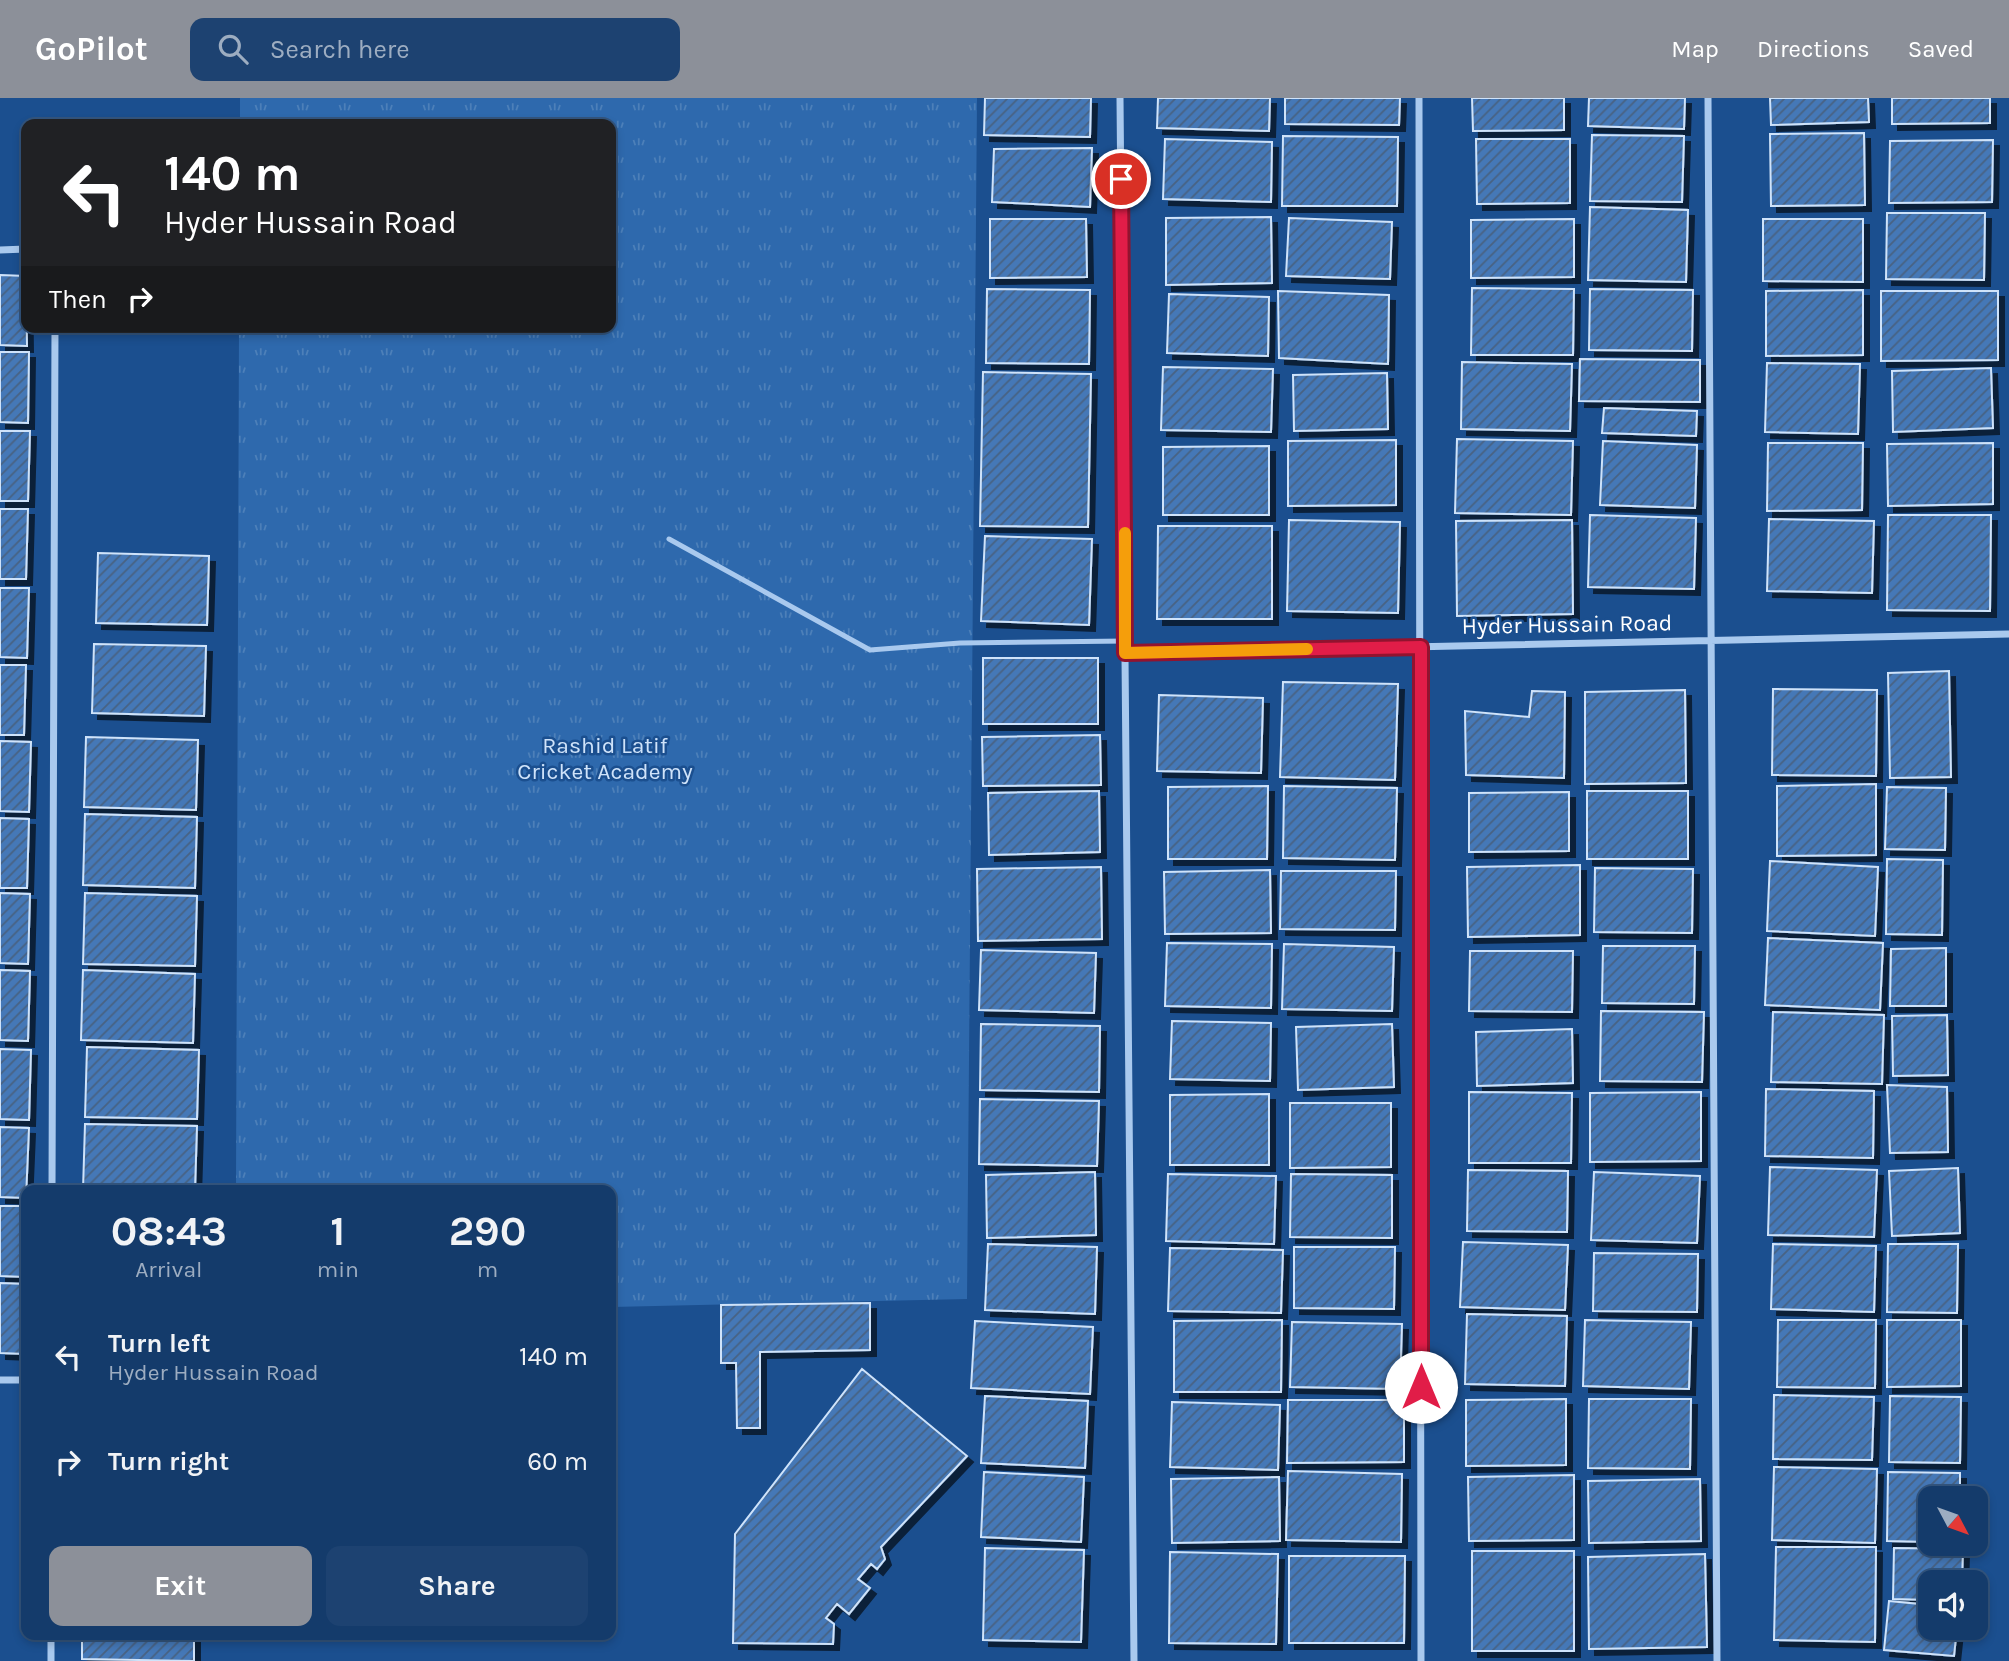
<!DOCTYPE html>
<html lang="en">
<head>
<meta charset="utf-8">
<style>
	:root { --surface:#143b6b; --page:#1d4271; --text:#f1f3f6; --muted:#9dadc1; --line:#33557e; --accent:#8c9099 }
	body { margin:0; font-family:Karla,sans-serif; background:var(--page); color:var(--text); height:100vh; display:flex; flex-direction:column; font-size:26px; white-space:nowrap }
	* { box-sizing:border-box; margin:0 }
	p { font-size:23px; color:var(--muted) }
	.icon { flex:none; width:38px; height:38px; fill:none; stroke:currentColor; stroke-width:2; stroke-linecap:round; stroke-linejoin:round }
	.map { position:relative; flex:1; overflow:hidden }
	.panel { position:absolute; left:21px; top:1087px; width:595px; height:455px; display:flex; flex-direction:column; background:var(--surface); border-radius:14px; box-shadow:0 4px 10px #0003,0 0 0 2px var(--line) }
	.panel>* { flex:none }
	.banner { position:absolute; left:21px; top:21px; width:595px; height:214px; border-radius:14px; box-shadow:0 4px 10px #0003,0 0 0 2px var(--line); background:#202124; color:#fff; overflow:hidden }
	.needle { width:46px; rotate:131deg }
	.fabs { position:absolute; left:1918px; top:1388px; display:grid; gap:14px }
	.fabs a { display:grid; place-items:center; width:70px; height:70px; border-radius:14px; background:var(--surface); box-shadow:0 4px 10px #0003,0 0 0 2px var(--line); font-size:35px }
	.pin { position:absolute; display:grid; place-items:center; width:60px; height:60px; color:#fff; margin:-30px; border:4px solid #fff; border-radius:50%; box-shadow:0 2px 7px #0007 }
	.me { position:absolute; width:77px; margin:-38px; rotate:0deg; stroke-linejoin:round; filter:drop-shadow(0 0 5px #0008) }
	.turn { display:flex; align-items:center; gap:24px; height:147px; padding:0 28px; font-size:32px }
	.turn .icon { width:91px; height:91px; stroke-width:2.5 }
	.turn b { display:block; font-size:49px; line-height:60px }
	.then { display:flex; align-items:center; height:66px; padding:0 28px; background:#0003; gap:14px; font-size:26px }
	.eta { display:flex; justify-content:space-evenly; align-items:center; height:119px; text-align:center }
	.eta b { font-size:42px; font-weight:700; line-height:49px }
	.primary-button { display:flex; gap:14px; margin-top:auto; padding:14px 28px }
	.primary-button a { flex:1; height:80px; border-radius:14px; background:var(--accent); color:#fff; font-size:28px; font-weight:700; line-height:80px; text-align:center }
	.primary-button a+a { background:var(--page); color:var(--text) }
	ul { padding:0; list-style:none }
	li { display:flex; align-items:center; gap:21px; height:105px; padding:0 28px }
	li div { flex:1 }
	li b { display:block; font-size:26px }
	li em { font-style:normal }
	header { display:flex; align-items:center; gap:42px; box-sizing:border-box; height:98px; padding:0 35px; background:var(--accent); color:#fff }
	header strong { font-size:33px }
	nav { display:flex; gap:38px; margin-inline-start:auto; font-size:24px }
	.search { width:490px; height:63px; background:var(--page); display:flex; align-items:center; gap:18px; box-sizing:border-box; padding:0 24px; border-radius:14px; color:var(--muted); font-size:26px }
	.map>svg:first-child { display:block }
</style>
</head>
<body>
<header>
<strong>GoPilot</strong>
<div class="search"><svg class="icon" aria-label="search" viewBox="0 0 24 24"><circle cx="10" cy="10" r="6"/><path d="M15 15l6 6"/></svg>Search here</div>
<nav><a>Map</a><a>Directions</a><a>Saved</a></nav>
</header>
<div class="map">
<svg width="2009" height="1563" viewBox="0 0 2009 1563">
	<defs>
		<pattern id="park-tufts" width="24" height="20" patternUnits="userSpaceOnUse" patternTransform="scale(1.75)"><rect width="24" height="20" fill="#2e69ad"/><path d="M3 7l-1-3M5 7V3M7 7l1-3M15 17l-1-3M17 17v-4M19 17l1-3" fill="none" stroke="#4d80b9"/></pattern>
		<pattern id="building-hatch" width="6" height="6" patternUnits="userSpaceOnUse" patternTransform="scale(1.75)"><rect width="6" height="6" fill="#4478b7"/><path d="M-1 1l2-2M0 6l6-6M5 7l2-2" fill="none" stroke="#486282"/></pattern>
		<filter id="shadow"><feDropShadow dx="6" dy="6" stdDeviation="0" flood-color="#0009"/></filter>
	</defs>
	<rect width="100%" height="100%" fill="#1b4f8f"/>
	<!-- park -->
	<path fill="url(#park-tufts)" d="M 240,0 L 977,0 L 967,1201 L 611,1209 L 611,1092 L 236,1092 L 239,229 L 611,229 L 611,26 L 240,26 Z"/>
	<!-- building -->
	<path fill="url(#building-hatch)" stroke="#cfe3fa" stroke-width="2" filter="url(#shadow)" d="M 985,0 L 1091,0 L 1090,39 L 984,37 Z
		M 1158,0 L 1270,0 L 1269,33 L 1157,30 Z
		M 1285,0 L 1400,0 L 1399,27 L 1285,26 Z
		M 1472,0 L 1564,0 L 1564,32 L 1473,33 Z
		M 1589,0 L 1685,0 L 1684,31 L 1588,28 Z
		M 1770,0 L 1868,0 L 1869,24 L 1771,27 Z
		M 1892,0 L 1990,0 L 1990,25 L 1892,26 Z
		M 1864,35 L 1865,107 L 1771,108 L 1770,36 Z
		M 1592,37 L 1684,38 L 1682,104 L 1590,103 Z
		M 1283,38 L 1398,39 L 1397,108 L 1282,108 Z
		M 1165,41 L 1272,44 L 1271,104 L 1163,101 Z
		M 1476,41 L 1570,41 L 1570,105 L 1477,106 Z
		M 1993,42 L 1992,104 L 1889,105 L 1890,43 Z
		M 1092,50 L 1090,109 L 992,104 L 994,51 Z
		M 1590,109 L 1688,112 L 1686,184 L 1588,182 Z
		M 1887,115 L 1985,115 L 1984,182 L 1886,181 Z
		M 1271,119 L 1272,185 L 1166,187 L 1166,120 Z
		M 1289,120 L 1392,124 L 1390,181 L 1286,178 Z
		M 990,121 L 1086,121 L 1087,179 L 990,180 Z
		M 1574,121 L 1574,179 L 1471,180 L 1471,122 Z
		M 1763,121 L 1863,121 L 1863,184 L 1763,183 Z
		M 0,177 L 26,178 L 27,248 L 0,247 Z
		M 1472,190 L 1574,191 L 1573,257 L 1471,257 Z
		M 987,191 L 1090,192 L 1089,266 L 986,265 Z
		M 1590,191 L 1693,192 L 1692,253 L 1589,252 Z
		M 1863,192 L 1863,257 L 1766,258 L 1766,193 Z
		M 1278,193 L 1389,197 L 1388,266 L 1279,260 Z
		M 1881,193 L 1998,193 L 1998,262 L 1881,263 Z
		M 1169,196 L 1269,199 L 1268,258 L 1167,255 Z
		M 0,254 L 29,254 L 28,325 L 0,324 Z
		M 1580,261 L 1700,262 L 1700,304 L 1579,303 Z
		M 1462,264 L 1572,266 L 1570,333 L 1461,331 Z
		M 1767,265 L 1860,266 L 1858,336 L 1765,334 Z
		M 1163,269 L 1273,271 L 1271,334 L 1161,332 Z
		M 1991,270 L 1993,330 L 1893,334 L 1892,273 Z
		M 983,274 L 1091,276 L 1088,429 L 980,428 Z
		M 1387,275 L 1388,331 L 1294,333 L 1293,277 Z
		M 1604,310 L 1697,313 L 1696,338 L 1602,335 Z
		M 0,333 L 30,333 L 28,403 L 0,403 Z
		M 1457,341 L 1573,343 L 1571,417 L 1455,415 Z
		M 1396,342 L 1396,407 L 1288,408 L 1288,343 Z
		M 1603,343 L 1697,347 L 1695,410 L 1600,407 Z
		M 1768,345 L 1863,345 L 1862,412 L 1767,413 Z
		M 1993,345 L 1993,406 L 1888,408 L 1887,346 Z
		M 1269,348 L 1269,417 L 1163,417 L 1163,349 Z
		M 0,411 L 28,411 L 26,481 L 0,481 Z
		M 1590,417 L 1696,420 L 1694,491 L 1588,489 Z
		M 1888,417 L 1991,417 L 1990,513 L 1887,512 Z
		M 1769,421 L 1874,423 L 1872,495 L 1767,493 Z
		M 1289,422 L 1400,424 L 1398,515 L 1287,513 Z
		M 1572,422 L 1573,516 L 1457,518 L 1456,423 Z
		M 1158,428 L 1272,428 L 1272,521 L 1157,521 Z
		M 985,438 L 1092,441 L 1089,527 L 981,523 Z
		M 98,455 L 209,458 L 207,527 L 96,525 Z
		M 0,490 L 29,490 L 27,560 L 0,559 Z
		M 94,546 L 206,548 L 204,618 L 92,615 Z
		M 983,560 L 1098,560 L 1098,626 L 983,626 Z
		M 0,567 L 26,567 L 24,637 L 0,637 Z
		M 1949,573 L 1951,679 L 1890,680 L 1888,575 Z
		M 1283,584 L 1398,586 L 1395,682 L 1280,679 Z
		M 1773,591 L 1877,592 L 1876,678 L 1772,677 Z
		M 1685,592 L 1686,685 L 1585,686 L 1585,594 Z
		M 1532,593 L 1565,594 L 1564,680 L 1466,677 L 1465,613 L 1529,619 Z
		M 1159,597 L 1263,600 L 1261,675 L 1157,673 Z
		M 1100,637 L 1101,687 L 983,688 L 982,639 Z
		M 86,639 L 198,642 L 196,712 L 84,709 Z
		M 0,643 L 31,644 L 29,714 L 0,713 Z
		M 1876,686 L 1876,757 L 1777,758 L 1777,688 Z
		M 1268,688 L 1267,761 L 1168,761 L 1168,689 Z
		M 1284,688 L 1397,690 L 1395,762 L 1283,760 Z
		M 1887,689 L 1946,690 L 1945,752 L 1885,751 Z
		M 1099,693 L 1100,754 L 989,757 L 988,695 Z
		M 1587,693 L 1688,693 L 1688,761 L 1587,761 Z
		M 1569,694 L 1569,753 L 1469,754 L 1469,695 Z
		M 85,716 L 197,719 L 195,790 L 83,787 Z
		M 0,720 L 29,721 L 27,790 L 0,790 Z
		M 1887,761 L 1943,762 L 1942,837 L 1886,836 Z
		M 1770,763 L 1878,769 L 1875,838 L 1767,833 Z
		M 1580,767 L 1580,837 L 1468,839 L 1467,769 Z
		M 1101,769 L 1102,841 L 978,843 L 977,771 Z
		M 1595,770 L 1693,771 L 1692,835 L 1594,834 Z
		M 1270,772 L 1271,835 L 1165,836 L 1164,774 Z
		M 1281,773 L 1396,773 L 1395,832 L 1280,831 Z
		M 0,795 L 30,796 L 28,866 L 0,865 Z
		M 85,795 L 197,798 L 195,868 L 83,866 Z
		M 1768,840 L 1883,845 L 1880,912 L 1765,907 Z
		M 1167,845 L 1272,846 L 1271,910 L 1165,908 Z
		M 1284,846 L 1394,849 L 1392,913 L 1282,911 Z
		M 1603,848 L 1695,848 L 1694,906 L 1602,905 Z
		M 1946,850 L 1946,908 L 1890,908 L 1891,851 Z
		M 981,852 L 1096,855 L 1094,915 L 979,912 Z
		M 1470,853 L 1573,853 L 1572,914 L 1469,913 Z
		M 0,872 L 30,873 L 28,943 L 0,942 Z
		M 83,872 L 195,876 L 193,945 L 81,942 Z
		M 1601,913 L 1704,914 L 1702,984 L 1600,983 Z
		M 1773,914 L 1884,917 L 1882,986 L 1771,984 Z
		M 1947,917 L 1948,977 L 1893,978 L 1892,918 Z
		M 1172,923 L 1271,925 L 1270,983 L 1170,981 Z
		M 981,926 L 1100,928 L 1099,994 L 980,992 Z
		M 1392,926 L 1394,989 L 1298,992 L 1296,929 Z
		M 1572,931 L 1573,985 L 1477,988 L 1476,934 Z
		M 87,949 L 199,952 L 197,1021 L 85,1019 Z
		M 0,951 L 31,952 L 29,1022 L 0,1021 Z
		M 1887,987 L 1947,989 L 1948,1054 L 1890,1055 Z
		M 1766,991 L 1874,993 L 1873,1060 L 1765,1058 Z
		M 1469,994 L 1572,995 L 1571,1065 L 1469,1065 Z
		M 1701,994 L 1701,1063 L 1590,1064 L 1590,995 Z
		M 1269,996 L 1269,1067 L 1170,1067 L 1170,997 Z
		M 980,1001 L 1099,1003 L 1097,1068 L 979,1066 Z
		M 1290,1005 L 1391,1005 L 1391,1069 L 1290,1070 Z
		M 85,1026 L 197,1028 L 195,1092 L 83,1092 Z
		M 0,1029 L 29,1030 L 26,1100 L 0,1099 Z
		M 1770,1069 L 1877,1072 L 1874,1139 L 1768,1137 Z
		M 1958,1070 L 1960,1135 L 1892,1138 L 1889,1073 Z
		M 1468,1072 L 1568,1073 L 1567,1134 L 1467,1133 Z
		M 1095,1074 L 1096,1137 L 987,1140 L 986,1077 Z
		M 1594,1074 L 1700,1078 L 1697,1145 L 1591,1142 Z
		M 1168,1076 L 1276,1078 L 1274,1146 L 1166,1143 Z
		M 1291,1076 L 1392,1077 L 1392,1140 L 1290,1139 Z
		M 0,1108 L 26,1108 L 26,1179 L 0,1178 Z
		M 1463,1144 L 1568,1147 L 1565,1212 L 1460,1209 Z
		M 988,1146 L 1097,1149 L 1095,1216 L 985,1212 Z
		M 1773,1146 L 1876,1148 L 1874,1214 L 1771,1211 Z
		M 1888,1146 L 1958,1146 L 1957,1215 L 1887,1214 Z
		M 1294,1149 L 1395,1149 L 1394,1211 L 1294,1210 Z
		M 1170,1150 L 1283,1152 L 1281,1215 L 1168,1213 Z
		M 1594,1155 L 1698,1156 L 1697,1214 L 1593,1213 Z
		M 0,1185 L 26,1186 L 25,1256 L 0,1255 Z
		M 870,1205 L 870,1252 L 760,1254 L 760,1330 L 737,1330 L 736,1265 L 721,1265 L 721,1207 Z
		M 1467,1216 L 1567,1218 L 1565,1288 L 1465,1286 Z
		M 1282,1222 L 1281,1294 L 1174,1294 L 1174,1223 Z
		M 1585,1222 L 1691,1224 L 1689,1291 L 1583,1288 Z
		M 1778,1222 L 1876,1222 L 1875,1290 L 1777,1289 Z
		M 1887,1222 L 1961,1222 L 1961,1288 L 1887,1289 Z
		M 975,1223 L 1093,1229 L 1090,1296 L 971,1290 Z
		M 1292,1224 L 1402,1226 L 1400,1291 L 1290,1289 Z
		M 862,1271 L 967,1358 L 881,1449 L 885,1461 L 877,1471 L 871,1466 L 858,1481 L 870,1490 L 849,1516 L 837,1506 L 826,1520 L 834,1526 L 833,1546 L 733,1545 L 735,1436 Z
		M 1774,1297 L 1874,1299 L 1872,1362 L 1773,1361 Z
		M 985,1298 L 1088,1303 L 1085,1370 L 981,1365 Z
		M 1890,1298 L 1961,1299 L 1960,1365 L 1889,1364 Z
		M 1566,1301 L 1566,1367 L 1466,1368 L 1466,1302 Z
		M 1589,1301 L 1691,1301 L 1690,1371 L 1588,1370 Z
		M 1288,1302 L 1404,1302 L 1404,1364 L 1287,1365 Z
		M 1172,1304 L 1280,1307 L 1278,1372 L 1170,1369 Z
		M 1774,1369 L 1877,1371 L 1875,1445 L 1772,1442 Z
		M 1288,1373 L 1402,1376 L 1401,1444 L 1286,1442 Z
		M 984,1374 L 1084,1379 L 1081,1444 L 981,1439 Z
		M 1888,1374 L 1960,1375 L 1960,1400 L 1930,1400 L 1930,1444 L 1887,1443 Z
		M 1574,1377 L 1574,1442 L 1469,1443 L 1468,1379 Z
		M 1279,1379 L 1280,1443 L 1172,1445 L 1171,1381 Z
		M 1700,1381 L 1701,1443 L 1589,1445 L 1588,1383 Z
		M 1776,1449 L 1876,1449 L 1875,1544 L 1774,1542 Z
		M 985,1450 L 1084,1452 L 1081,1544 L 983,1542 Z
		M 1894,1450 L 1963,1451 L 1962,1484 L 1930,1484 L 1930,1502 L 1893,1501 Z
		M 1472,1453 L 1574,1453 L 1574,1553 L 1472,1553 Z
		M 1170,1454 L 1278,1456 L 1276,1546 L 1169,1545 Z
		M 1705,1456 L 1707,1549 L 1589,1551 L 1588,1459 Z
		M 1289,1458 L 1405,1458 L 1404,1545 L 1289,1545 Z
		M 1889,1503 L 1930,1507 L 1930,1530 L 1957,1530 L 1954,1558 L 1884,1552 Z
		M 82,1536 L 194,1536 L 194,1563 L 82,1561 Z"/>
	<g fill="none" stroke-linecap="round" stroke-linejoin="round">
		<!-- lane -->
		<path stroke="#a9c9ee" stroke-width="5" d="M 669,441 L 870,552 L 960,545 L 1126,543"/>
		<!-- street -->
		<path stroke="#a9c9ee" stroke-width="7" d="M 1120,0 L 1134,1563
			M 1419,0 L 1421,1563
			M 1708,0 L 1717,1563
			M 0,152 L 26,151
			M 1125,555 L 2009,536
			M 52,1092 L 55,229
			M 0,1282 L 26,1282
			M 51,1563 L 51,1536"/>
	</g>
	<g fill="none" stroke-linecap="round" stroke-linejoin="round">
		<defs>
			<path id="route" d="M 1121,81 L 1125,555 L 1421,549 L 1421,1289"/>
		</defs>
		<!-- route casing -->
		<use href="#route" stroke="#92132f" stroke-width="18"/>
		<!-- route -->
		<use href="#route" stroke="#e11d48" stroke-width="12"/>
		<!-- slow -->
		<path stroke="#f59e0b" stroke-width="12" d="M 1125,435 L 1125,555 L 1307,551"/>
	</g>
	<g text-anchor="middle" stroke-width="5" stroke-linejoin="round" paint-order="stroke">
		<!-- street labels -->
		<g font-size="23" fill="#fff" stroke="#1b4f8f">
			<text transform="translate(1567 526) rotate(-1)" y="8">Hyder Hussain Road</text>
		</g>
		<!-- park labels -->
		<g font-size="23" fill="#cfe3fa" stroke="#1b4f8f">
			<text x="605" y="655">Rashid Latif<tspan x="605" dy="26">Cricket Academy</tspan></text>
		</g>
	</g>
</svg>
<div class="fabs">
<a><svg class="needle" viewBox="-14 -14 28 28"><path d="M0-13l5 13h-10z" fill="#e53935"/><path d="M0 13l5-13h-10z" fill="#9dadc1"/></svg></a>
<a><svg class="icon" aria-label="sound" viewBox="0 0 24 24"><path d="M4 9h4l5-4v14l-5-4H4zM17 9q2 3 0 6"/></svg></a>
</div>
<div class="pin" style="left:1121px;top:81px;background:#d93025"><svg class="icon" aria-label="arrive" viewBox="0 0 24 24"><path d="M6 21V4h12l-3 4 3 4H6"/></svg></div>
<svg class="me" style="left:1421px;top:1289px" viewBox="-20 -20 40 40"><circle r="19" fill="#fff"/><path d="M0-13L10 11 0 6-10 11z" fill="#e11d48"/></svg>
<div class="banner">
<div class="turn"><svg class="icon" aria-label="left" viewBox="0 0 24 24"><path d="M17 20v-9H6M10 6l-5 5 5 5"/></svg><div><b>140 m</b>Hyder Hussain Road</div></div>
<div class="then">Then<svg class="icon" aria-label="right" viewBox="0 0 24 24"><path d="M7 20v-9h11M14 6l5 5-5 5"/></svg></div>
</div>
<section class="panel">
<div class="eta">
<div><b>08:43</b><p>Arrival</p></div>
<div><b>1</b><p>min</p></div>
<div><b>290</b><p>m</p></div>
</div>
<ul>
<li><svg class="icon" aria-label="left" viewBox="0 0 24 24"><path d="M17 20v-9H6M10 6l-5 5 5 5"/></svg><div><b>Turn left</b><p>Hyder Hussain Road</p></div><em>140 m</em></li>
<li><svg class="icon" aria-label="right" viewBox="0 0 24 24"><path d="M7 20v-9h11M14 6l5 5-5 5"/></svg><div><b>Turn right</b></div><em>60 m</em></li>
</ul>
<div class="primary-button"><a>Exit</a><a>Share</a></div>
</section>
</div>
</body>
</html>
